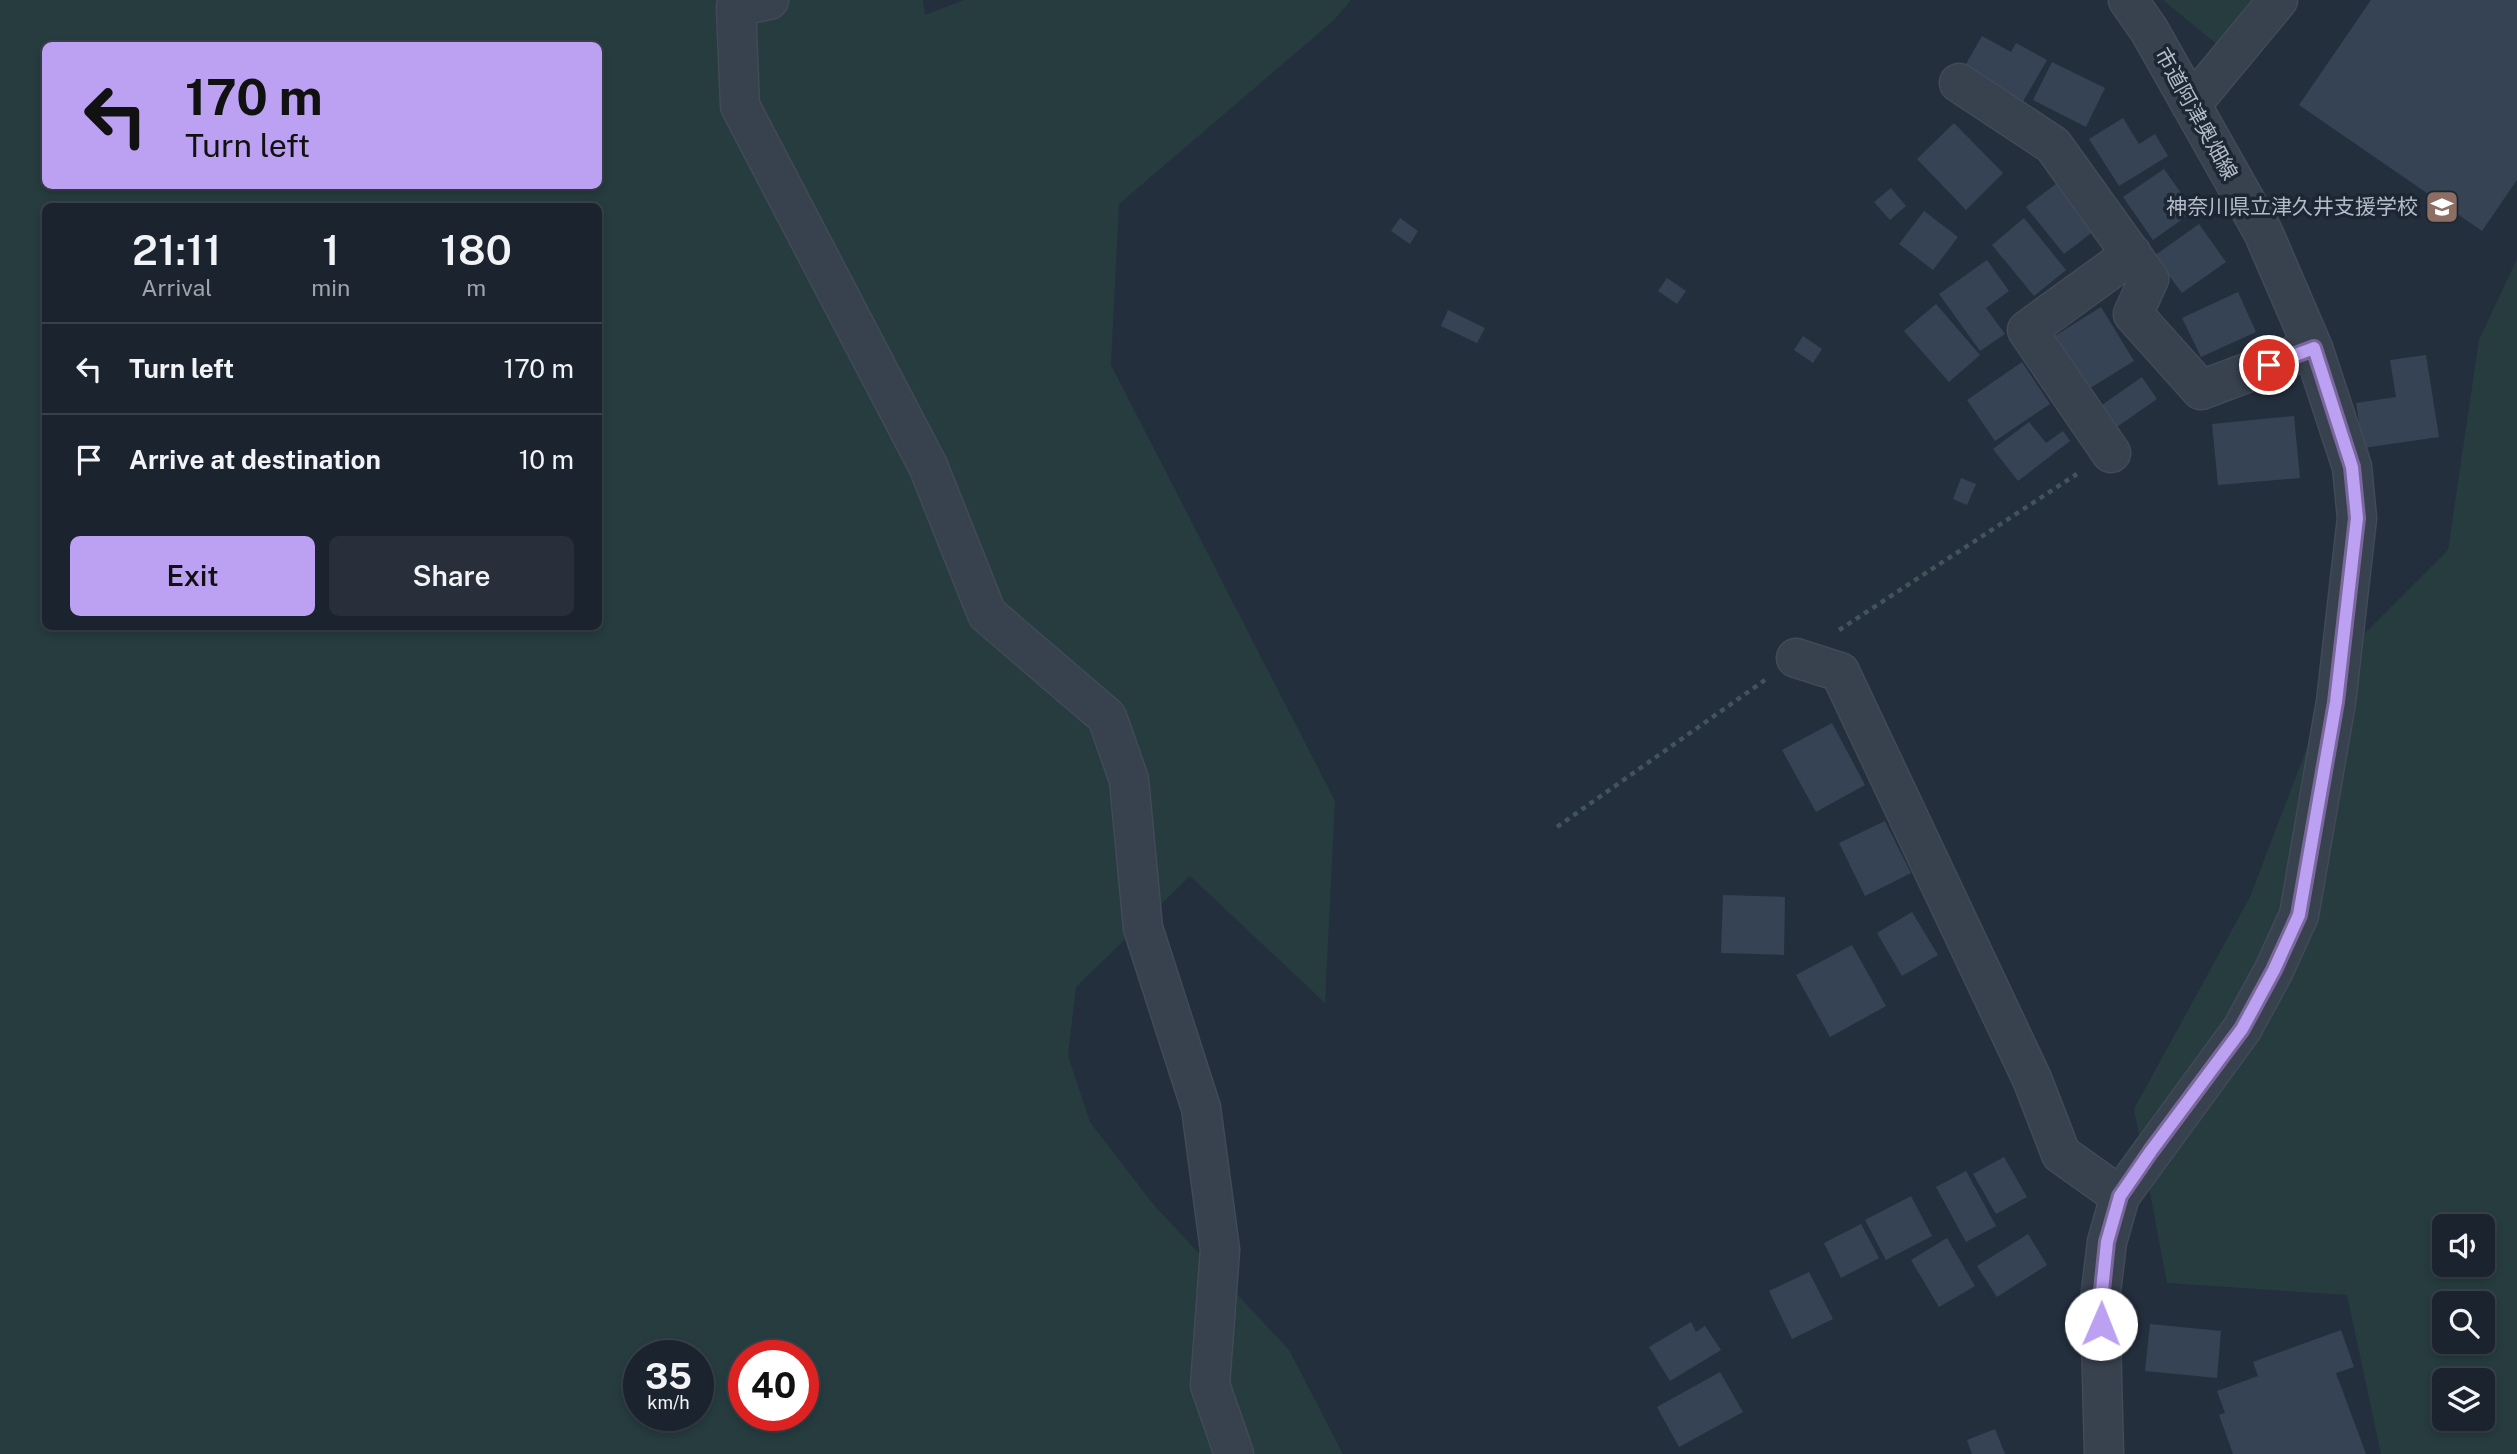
<!DOCTYPE html>
<html lang="en">
<head>
<meta charset="utf-8">
<style>
	:root { --surface:#1b232e; --page:#282f3a; --text:#f1f3f6; --muted:#a0a4aa; --line:#39404a; --accent:#bca0f2 }
	body { margin:0; font-family:"Public Sans","Noto Sans JP",sans-serif; background:var(--page); color:var(--text); height:100vh; display:flex; flex-direction:column; font-size:26px; white-space:nowrap }
	* { box-sizing:border-box; margin:0 }
	p { font-size:23px; color:var(--muted) }
	.icon { flex:none; width:38px; height:38px; fill:none; stroke:currentColor; stroke-width:2; stroke-linecap:round; stroke-linejoin:round }
	.map { position:relative; flex:1; overflow:hidden }
	.drawer { position:absolute; left:42px; top:203px; width:560px; height:427px; display:flex; flex-direction:column; background:var(--surface); border-radius:10px; box-shadow:0 4px 10px #0003,0 0 0 2px var(--line) }
	.drawer>* { flex:none }
	.top-card { position:absolute; left:42px; top:42px; width:560px; height:147px; border-radius:10px; box-shadow:0 4px 10px #0003,0 0 0 2px var(--line); background:#bca0f2; color:#111; overflow:hidden }
	.fabs { position:absolute; left:2432px; top:1214px; display:grid; gap:14px }
	.fabs a { display:grid; place-items:center; width:63px; height:63px; border-radius:10px; background:var(--surface); box-shadow:0 4px 10px #0003,0 0 0 2px var(--line); font-size:35px }
	.speed { position:absolute; left:623px; top:1340px; display:flex; gap:14px; font-size:35px; font-weight:700; text-align:center }
	.speed>* { display:grid; place-content:center; width:91px; height:91px; border-radius:50%; background:var(--surface); box-shadow:0 4px 10px #0003,0 0 0 2px var(--line); line-height:1 }
	.speed small { font-size:18px; font-weight:400 }
	.speed .limit { border:10px solid #d22; background:#fff; color:#111 }
	.pin { position:absolute; display:grid; place-items:center; width:60px; height:60px; color:#fff; margin:-30px; border:4px solid #fff; border-radius:50%; box-shadow:0 2px 7px #0007 }
	.me { position:absolute; width:77px; margin:-38px; rotate:1deg; stroke-linejoin:round; filter:drop-shadow(0 0 5px #0008) }
	.turn { display:flex; align-items:center; gap:24px; height:147px; padding:0 28px; font-size:32px }
	.turn .icon { width:91px; height:91px; stroke-width:2.5 }
	.turn b { display:block; font-size:49px; line-height:60px }
	.eta { display:flex; justify-content:space-evenly; align-items:center; height:119px; text-align:center }
	.eta b { font-size:42px; font-weight:600; line-height:49px }
	.button { display:flex; gap:14px; margin-top:auto; padding:14px 28px }
	.button a { flex:1; height:80px; border-radius:10px; background:var(--accent); color:#111; font-size:28px; font-weight:600; line-height:80px; text-align:center }
	.button a+a { background:var(--page); color:var(--text) }
	ul { padding:0; list-style:none }
	li { display:flex; align-items:center; gap:21px; height:91px; padding:0 28px; border-top:2px solid var(--line) }
	li div { flex:1 }
	li b { display:block; font-size:26px }
	li em { font-style:normal }
	.map>svg:first-child { display:block }
</style>
</head>
<body>
<div class="map">
<svg width="2517" height="1454" viewBox="0 0 2517 1454">
	<rect width="100%" height="100%" fill="#242f3e"/>
	<!-- green -->
	<path fill="#263c3f" fill-rule="evenodd" d="M 0,0 L 923,0 L 925,15 L 964,0 L 1351,0 L 1334,20 L 1119,204 L 1111,365 L 1335,801 L 1325,1003 L 1190,876 L 1076,987 L 1068,1056 L 1090,1122 L 1153,1204 L 1289,1350 L 1343,1454 L 0,1454 ZM 46,46 L 598,46 L 598,186 L 46,186 ZM 46,206 L 598,206 L 598,626 L 46,626 ZM 639,1356 L 698,1356 L 698,1416 L 639,1416 ZM 744,1356 L 803,1356 L 803,1416 L 744,1416 Z
		M 2163,0 L 2258,0 L 2220,47 Z
		M 2517,259 L 2517,1454 L 2381,1454 L 2347,1295 L 2167,1283 L 2134,1109 L 2250,897 L 2342,656 L 2448,550 L 2479,340 ZM 2445,1227 L 2483,1227 L 2483,1265 L 2445,1265 ZM 2445,1304 L 2483,1304 L 2483,1342 L 2445,1342 ZM 2445,1381 L 2483,1381 L 2483,1419 L 2445,1419 Z"/>
	<!-- building -->
	<path fill="#364354" d="M 2371,0 L 2517,0 L 2517,180 L 2482,231 L 2299,105 Z
		M 1982,36 L 2011,52 L 2016,43 L 2047,60 L 2021,105 L 1962,71 Z
		M 2052,62 L 2105,88 L 2086,127 L 2033,100 Z
		M 2123,118 L 2139,144 L 2155,134 L 2168,156 L 2119,186 L 2089,139 Z
		M 1954,123 L 2003,173 L 1966,210 L 1917,159 Z
		M 2164,169 L 2194,211 L 2153,240 L 2123,197 Z
		M 2061,180 L 2098,228 L 2064,254 L 2026,207 Z
		M 1891,188 L 1906,206 L 1890,220 L 1874,202 Z
		M 1924,211 L 1958,237 L 1933,270 L 1899,244 Z
		M 1400,218 L 1418,231 L 1410,244 L 1391,231 Z
		M 2024,218 L 2066,270 L 2034,296 L 1992,245 Z
		M 2199,224 L 2226,262 L 2182,293 L 2154,256 Z
		M 1987,260 L 2009,291 L 1986,308 L 2005,334 L 1980,351 L 1939,294 Z
		M 1667,278 L 1686,291 L 1677,304 L 1658,291 Z
		M 2238,292 L 2256,332 L 2201,357 L 2182,318 Z
		M 1936,304 L 1980,355 L 1949,382 L 1904,331 Z
		M 2101,307 L 2134,361 L 2087,390 L 2053,337 Z
		M 1448,310 L 1485,328 L 1477,343 L 1441,326 Z
		M 1803,336 L 1822,349 L 1813,363 L 1794,350 Z
		M 2426,355 L 2439,437 L 2363,448 L 2356,403 L 2396,397 L 2390,360 Z
		M 2022,362 L 2050,404 L 1995,441 L 1967,400 Z
		M 2142,377 L 2157,399 L 2114,429 L 2099,407 Z
		M 2294,416 L 2300,478 L 2218,485 L 2212,424 Z
		M 2029,422 L 2046,443 L 2063,431 L 2070,441 L 2018,481 L 1993,449 Z
		M 1961,478 L 1976,484 L 1967,505 L 1953,499 Z
		M 1832,723 L 1865,785 L 1816,812 L 1782,750 Z
		M 1885,821 L 1911,873 L 1865,896 L 1839,843 Z
		M 1723,895 L 1785,897 L 1784,955 L 1721,953 Z
		M 1912,912 L 1938,955 L 1902,976 L 1877,933 Z
		M 1852,945 L 1886,1006 L 1830,1037 L 1796,975 Z
		M 2004,1157 L 2027,1197 L 1996,1214 L 1973,1174 Z
		M 1966,1171 L 1996,1226 L 1966,1242 L 1936,1187 Z
		M 1911,1196 L 1932,1236 L 1886,1260 L 1865,1220 Z
		M 1861,1224 L 1879,1258 L 1841,1278 L 1824,1243 Z
		M 2028,1234 L 2047,1265 L 1997,1297 L 1977,1266 Z
		M 1947,1238 L 1975,1286 L 1939,1307 L 1911,1260 Z
		M 1809,1272 L 1833,1319 L 1792,1339 L 1769,1291 Z
		M 1691,1322 L 1696,1332 L 1705,1326 L 1721,1350 L 1670,1381 L 1649,1347 Z
		M 2150,1324 L 2221,1331 L 2217,1378 L 2145,1371 Z
		M 2341,1330 L 2354,1367 L 2336,1373 L 2366,1454 L 2233,1454 L 2219,1415 L 2225,1413 L 2217,1391 L 2258,1376 L 2253,1362 Z
		M 1720,1372 L 1743,1412 L 1679,1447 L 1657,1407 Z
		M 1995,1429 L 2005,1454 L 1972,1454 L 1967,1440 Z"/>
	<g fill="none" stroke-linecap="round" stroke-linejoin="round">
		<defs>
			<path id="minor" d="M 769,0 L 736,7 L 740,106 L 928,466 L 987,614 L 1107,717 L 1129,780 L 1143,928 L 1201,1108 L 1220,1250 L 1210,1385 L 1234,1454
				M 1959,83 L 2053,145 L 2149,279 L 2133,314 L 2201,390 L 2313,348
				M 2191,105 L 2278,0
				M 2111,453 L 2027,330 L 2132,254
				M 1796,658 L 1840,672 L 2032,1079 L 2061,1154 L 2120,1196
				M 2104,1454 L 2100,1300 L 2107,1242 L 2120,1196 L 2242,1029 L 2274,970 L 2299,915 L 2336,702 L 2357,518 L 2352,467 L 2313,348 L 2263,232 L 2149,30 L 2128,0"/>
		</defs>
		<!-- minor casing -->
		<use href="#minor" stroke="#414a57" stroke-width="41"/>
		<!-- path -->
		<path stroke="#3f5557" stroke-width="4.5" stroke-dasharray="5 5" stroke-linecap="butt" d="M 1839,630 L 2077,474
			M 1557,827 L 1765,680"/>
		<!-- minor -->
		<use href="#minor" stroke="#38414e" stroke-width="38"/>
	</g>
	<g fill="none" stroke-linecap="round" stroke-linejoin="round">
		<defs>
			<path id="route" d="M 2101,1324 L 2101,1300 L 2107,1242 L 2120,1196 L 2151,1151 L 2242,1029 L 2274,970 L 2299,915 L 2336,702 L 2357,518 L 2352,467 L 2314,348 L 2269,365"/>
		</defs>
		<!-- route casing -->
		<use href="#route" stroke="#7a689d" stroke-width="18"/>
		<!-- route -->
		<use href="#route" stroke="#bca0f2" stroke-width="12"/>
	</g>
	<!-- icons -->
	<defs>
		<symbol id="school-square" viewBox="-11 -11 22 22"><rect x="-9" y="-9" width="18" height="18" rx="4" fill="#8d6e63" stroke="#1d2633"/><path d="M0-5L7-2L0 1L-7-2ZM-4 1L0 2.5L4 1V4Q0 6-4 4Z" fill="#fff"/></symbol>
	</defs>
	<g fill-rule="evenodd">
		<use href="#school-square" x="2423" y="188" width="38" height="38"/>
	</g>
	<g text-anchor="middle" stroke-width="7" stroke-linejoin="round" paint-order="stroke">
		<!-- street labels -->
		<g font-size="21" fill="#b4bcc9" stroke="#1d2633">
			<text transform="translate(2196 114) rotate(61)" y="7">市道阿津奥畑線</text>
		</g>
		<!-- poi labels -->
		<g font-size="21" fill="#b4bcc9" stroke="#1d2633" text-anchor="end">
			<text x="2418" y="214">神奈川県立津久井支援学校</text>
		</g>
	</g>
</svg>
<div class="fabs">
<a><svg class="icon" aria-label="sound" viewBox="0 0 24 24"><path d="M4 9h4l5-4v14l-5-4H4zM17 9q2 3 0 6"/></svg></a>
<a><svg class="icon" aria-label="search" viewBox="0 0 24 24"><circle cx="10" cy="10" r="6"/><path d="M15 15l6 6"/></svg></a>
<a><svg class="icon" aria-label="layers" viewBox="0 0 24 24"><path d="M12 4l9 5-9 5-9-5zM3 14l9 5 9-5"/></svg></a>
</div>
<div class="speed"><div>35<small>km/h</small></div><div class="limit">40</div></div>
<div class="pin" style="left:2269px;top:365px;background:#d93025"><svg class="icon" aria-label="arrive" viewBox="0 0 24 24"><path d="M6 21V4h12l-3 4 3 4H6"/></svg></div>
<svg class="me" style="left:2101px;top:1324px" viewBox="-20 -20 40 40"><circle r="19" fill="#fff"/><path d="M0-13L10 11 0 6-10 11z" fill="#bca0f2"/></svg>
<div class="top-card">
<div class="turn"><svg class="icon" aria-label="left" viewBox="0 0 24 24"><path d="M17 20v-9H6M10 6l-5 5 5 5"/></svg><div><b>170 m</b>Turn left</div></div>
</div>
<section class="drawer">
<div class="eta">
<div><b>21:11</b><p>Arrival</p></div>
<div><b>1</b><p>min</p></div>
<div><b>180</b><p>m</p></div>
</div>
<ul>
<li><svg class="icon" aria-label="left" viewBox="0 0 24 24"><path d="M17 20v-9H6M10 6l-5 5 5 5"/></svg><div><b>Turn left</b></div><em>170 m</em></li>
<li><svg class="icon" aria-label="arrive" viewBox="0 0 24 24"><path d="M6 21V4h12l-3 4 3 4H6"/></svg><div><b>Arrive at destination</b></div><em>10 m</em></li>
</ul>
<div class="button"><a>Exit</a><a>Share</a></div>
</section>
</div>
</body>
</html>
